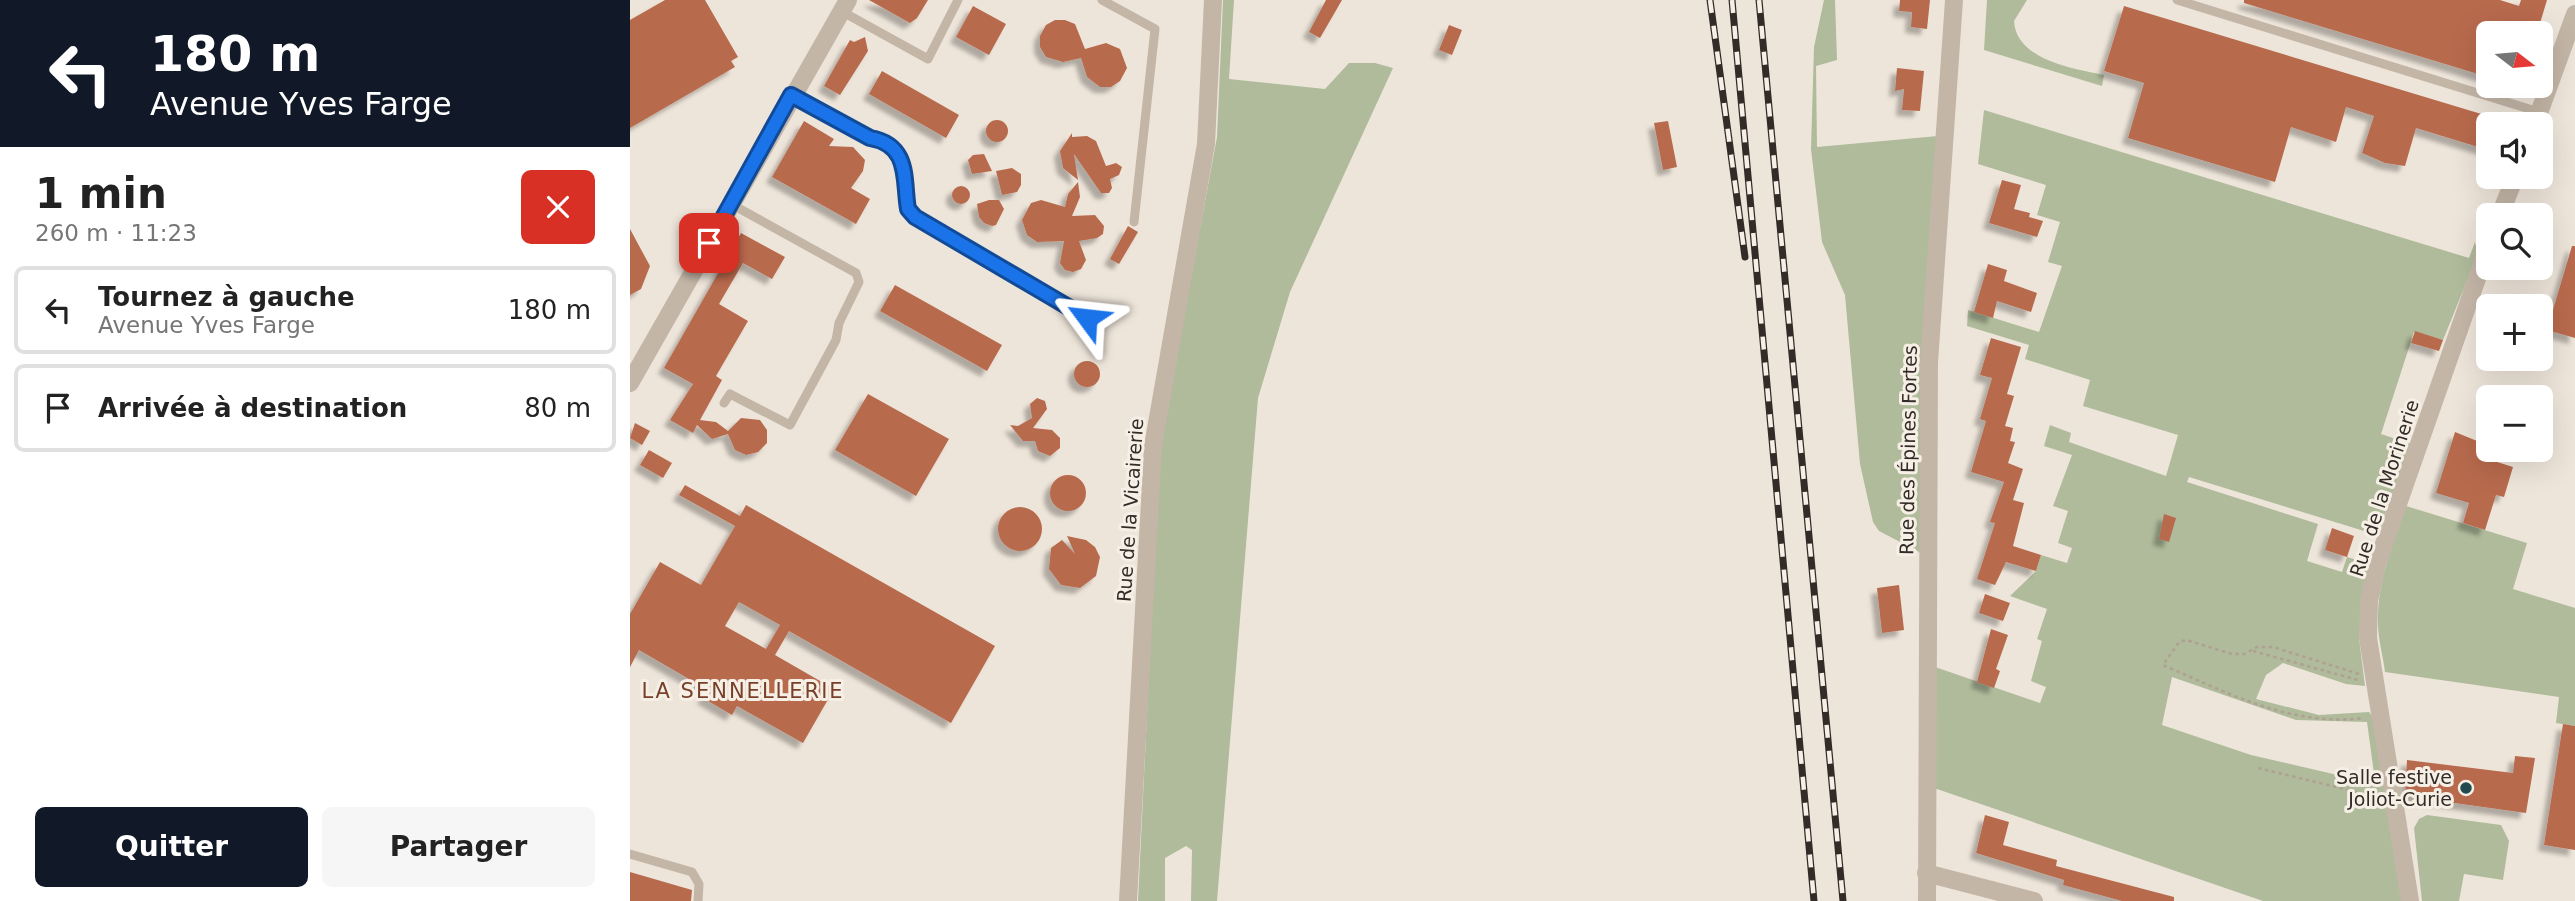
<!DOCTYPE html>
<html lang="fr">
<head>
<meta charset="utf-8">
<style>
	:root { --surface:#fff; --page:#f6f6f6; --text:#222; --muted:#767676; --line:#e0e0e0; --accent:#111827 }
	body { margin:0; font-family:"DejaVu Sans",sans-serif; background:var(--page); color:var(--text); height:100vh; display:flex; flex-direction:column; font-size:26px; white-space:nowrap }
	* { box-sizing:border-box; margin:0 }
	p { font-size:23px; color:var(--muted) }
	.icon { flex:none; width:38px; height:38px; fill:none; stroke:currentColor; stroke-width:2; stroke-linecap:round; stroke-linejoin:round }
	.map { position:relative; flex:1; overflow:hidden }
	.sheet { display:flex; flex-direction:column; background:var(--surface); width:630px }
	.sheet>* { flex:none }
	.top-card { background:#111827; color:#fff; overflow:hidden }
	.needle { width:46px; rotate:106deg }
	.tools { position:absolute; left:1846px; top:21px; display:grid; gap:14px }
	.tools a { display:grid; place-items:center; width:77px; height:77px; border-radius:10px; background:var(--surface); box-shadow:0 7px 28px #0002; font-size:35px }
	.pin { position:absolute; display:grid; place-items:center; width:60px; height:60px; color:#fff; margin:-30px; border-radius:14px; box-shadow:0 4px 10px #0006 }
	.me { position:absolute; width:77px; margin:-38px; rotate:300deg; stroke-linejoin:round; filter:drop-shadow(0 0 5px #0008) }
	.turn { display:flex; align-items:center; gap:24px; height:147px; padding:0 35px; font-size:32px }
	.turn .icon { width:91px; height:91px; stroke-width:2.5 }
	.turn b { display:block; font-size:49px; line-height:60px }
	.round { display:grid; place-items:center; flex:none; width:74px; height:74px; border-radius:10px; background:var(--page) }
	.summary { display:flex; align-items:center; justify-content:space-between; height:119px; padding:0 35px }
	h1 { font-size:42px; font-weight:700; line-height:52px }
	.primary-button { display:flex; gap:14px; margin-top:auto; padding:14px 35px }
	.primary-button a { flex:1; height:80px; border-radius:10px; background:var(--accent); color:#fff; font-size:28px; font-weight:700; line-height:80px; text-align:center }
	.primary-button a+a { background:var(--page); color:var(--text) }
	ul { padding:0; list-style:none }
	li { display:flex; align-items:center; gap:21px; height:88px; margin:0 14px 10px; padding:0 21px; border:4px solid var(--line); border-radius:10px }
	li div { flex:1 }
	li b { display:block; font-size:26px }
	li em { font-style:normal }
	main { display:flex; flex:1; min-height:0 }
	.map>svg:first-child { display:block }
</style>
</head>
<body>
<main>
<section class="sheet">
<div class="top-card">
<div class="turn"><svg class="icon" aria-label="left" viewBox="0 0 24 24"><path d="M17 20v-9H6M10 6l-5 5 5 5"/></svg><div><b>180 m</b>Avenue Yves Farge</div></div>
</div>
<div class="summary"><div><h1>1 min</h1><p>260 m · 11:23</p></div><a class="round" style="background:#d93025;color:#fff"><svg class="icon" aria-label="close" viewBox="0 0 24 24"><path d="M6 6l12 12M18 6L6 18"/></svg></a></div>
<ul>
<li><svg class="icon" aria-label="left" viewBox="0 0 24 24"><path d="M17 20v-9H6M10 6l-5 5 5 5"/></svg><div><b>Tournez à gauche</b><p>Avenue Yves Farge</p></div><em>180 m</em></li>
<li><svg class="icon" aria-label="arrive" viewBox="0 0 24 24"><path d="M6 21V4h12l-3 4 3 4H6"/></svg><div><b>Arrivée à destination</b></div><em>80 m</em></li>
</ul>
<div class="primary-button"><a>Quitter</a><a>Partager</a></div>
</section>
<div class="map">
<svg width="1945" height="901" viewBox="0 0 1945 901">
	<defs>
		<filter id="shadow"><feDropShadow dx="-6" dy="6" stdDeviation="2" flood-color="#0004"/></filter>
	</defs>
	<rect width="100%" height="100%" fill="#eee5da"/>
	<!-- green -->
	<path fill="#afbb9b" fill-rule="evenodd" d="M 593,0 L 604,0 L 599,79 L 695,89 L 719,63 L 745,63 L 763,68 L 660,292 L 628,398 L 587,901 L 561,901 L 562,850 L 556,846 L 535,858 L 535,901 L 508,901 L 530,444 L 587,137 Z
		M 1194,0 L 1205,0 L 1207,60 L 1186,66 L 1187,147 L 1308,136 L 1293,554 L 1249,531 L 1243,522 L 1230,464 L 1215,295 L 1192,242 L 1181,149 L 1184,47 Z
		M 1357,0 L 1397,0 L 1384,21 C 1386,60 1444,69 1474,75 L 1472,86 L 1354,50 Z
		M 1354,110 L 1839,258 L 1845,242 L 1848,254 L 1813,340 L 1784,332 L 1751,434 L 1781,444 L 1747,535 L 1559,477 L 1557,482 L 1688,524 L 1677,561 L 1712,572 L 1717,557 L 1737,563 L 1729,638 L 1735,686 L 1716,684 L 1653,663 L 1636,675 L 1626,699 L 1689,715 L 1739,712 L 1747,722 L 1774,901 L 1633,901 L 1304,788 L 1305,667 L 1410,703 L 1416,687 L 1401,681 L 1412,641 L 1407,639 L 1417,609 L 1380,596 L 1406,571 L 1411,555 L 1437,563 L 1442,548 L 1428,543 L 1438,511 L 1423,506 L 1442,455 L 1414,446 L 1420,425 L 1441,433 L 1439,442 L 1536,476 L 1548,435 L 1453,406 L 1460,380 L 1395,359 L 1399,345 L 1337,326 L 1338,310 L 1409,332 L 1432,266 L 1418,262 L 1430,222 L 1407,215 L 1416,185 L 1348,164 ZM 1542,677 L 1666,720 L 1737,722 L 1744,773 L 1729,780 L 1621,755 L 1532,725 Z
		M 1776,506 L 1897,543 L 1883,589 L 1945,608 L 1945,726 L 1926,723 L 1929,697 L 1755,672 C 1753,656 1748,639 1748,623 C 1747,582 1763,543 1776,506 Z
		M 1797,815 L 1871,825 L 1879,841 L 1873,880 L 1834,874 L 1829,901 L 1792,901 L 1784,828 L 1789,819 Z"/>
	<!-- building -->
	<path fill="#b86b4e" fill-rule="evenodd" filter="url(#shadow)" d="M 35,0 L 75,0 L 108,57 L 101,61 L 105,67 L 0,128 L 0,20 Z
		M 239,0 L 298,0 L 287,18 L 280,23 Z
		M 696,0 L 712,0 L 690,38 L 679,32 Z
		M 1270,0 L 1300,0 L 1297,29 L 1281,27 L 1282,12 L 1269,11 Z
		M 1614,0 L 1870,0 L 1889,6 L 1891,0 L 1917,0 L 1907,33 L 1858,33 L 1858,77 L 1614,3 Z
		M 343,6 L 376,24 L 359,55 L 326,37 Z
		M 1494,6 L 1858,116 L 1858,150 L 1786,128 L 1775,166 L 1755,163 L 1732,153 L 1744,116 L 1716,107 L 1706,142 L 1661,127 L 1645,182 L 1498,138 L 1514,83 L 1474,71 Z
		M 425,20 L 435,20 L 445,24 L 455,49 L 476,43 L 490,49 L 497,68 L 490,81 L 481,87 L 470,87 L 457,77 L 451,58 L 433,62 L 416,57 L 410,47 L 410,36 L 416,25 Z
		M 819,25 L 832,30 L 822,55 L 809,50 Z
		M 235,37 L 238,51 L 210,95 L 194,86 L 220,40 L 224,42 Z
		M 1267,68 L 1294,71 L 1290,111 L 1272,110 L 1274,89 L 1265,91 Z
		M 252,71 L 329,115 L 316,138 L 239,94 Z
		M356 131a11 11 0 1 1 22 0a11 11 0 1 1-22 0Z
		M 174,121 L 204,139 L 199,146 L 223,147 L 235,160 L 233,171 L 221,188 L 240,199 L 226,224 L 142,177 Z
		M 1038,121 L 1047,167 L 1033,170 L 1024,123 Z
		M 442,133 L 442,137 L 457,136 L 466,141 L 476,166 L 486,163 L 492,167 L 489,175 L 480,179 L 482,188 L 479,193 L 471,193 L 444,154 L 448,180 L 433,168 L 430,151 Z
		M 354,154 L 362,171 L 342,174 L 338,160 L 343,155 Z
		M 382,168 L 391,174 L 391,185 L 387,192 L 372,195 L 366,171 Z
		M 1372,180 L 1391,185 L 1384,209 L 1400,213 L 1399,217 L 1413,221 L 1407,237 L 1359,223 Z
		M 448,182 L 450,197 L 442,216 L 465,215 L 474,226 L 473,234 L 467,238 L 449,241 L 456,260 L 451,269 L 443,272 L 435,270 L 430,263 L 434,241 L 407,242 L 397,235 L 392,220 L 401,203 L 411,200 L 435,207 L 438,194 Z
		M322 195a9 9 0 1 1 18 0a9 9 0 1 1-18 0Z
		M 359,200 L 369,200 L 374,209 L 366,225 L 362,226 L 354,223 L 349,217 L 347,204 Z
		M 498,226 L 508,232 L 489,264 L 480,259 Z
		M 0,229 L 20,266 L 11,289 L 0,295 Z
		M 111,233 L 155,257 L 142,279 L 113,263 L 89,304 L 118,321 L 86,376 L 92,380 L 70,420 L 86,422 L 98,431 L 111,418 L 130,420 L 137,430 L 137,443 L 128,452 L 116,455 L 105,450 L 98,434 L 82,439 L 67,425 L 63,433 L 40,420 L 63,384 L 34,368 Z
		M 1942,246 L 1945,246 L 1945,338 L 1917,330 Z
		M 1358,264 L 1377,270 L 1374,281 L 1407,293 L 1401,312 L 1367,301 L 1363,318 L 1344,312 Z
		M 265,285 L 372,345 L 357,371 L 250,311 Z
		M 1785,331 L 1813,340 L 1809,351 L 1781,343 Z
		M 1361,338 L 1391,347 L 1377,394 L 1384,396 L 1375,426 L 1383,428 L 1380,441 L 1385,442 L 1378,463 L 1393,469 L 1383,500 L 1394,503 L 1383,546 L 1411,555 L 1406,571 L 1376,562 L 1365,585 L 1347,579 L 1365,523 L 1360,522 L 1374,482 L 1341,472 L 1356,421 L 1350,419 L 1362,378 L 1350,375 Z
		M444 374a13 13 0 1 1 26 0a13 13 0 1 1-26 0Z
		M 238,394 L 319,439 L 286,496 L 205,450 Z
		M 407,398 L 415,401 L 417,409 L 403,428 L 422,430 L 430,438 L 430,448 L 420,456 L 408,451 L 405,441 L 393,441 L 380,425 L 388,426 L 402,418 L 400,404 Z
		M 5,423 L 20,431 L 12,445 L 0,438 Z
		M 1825,432 L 1852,443 L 1848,456 L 1883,467 L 1874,497 L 1866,495 L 1855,530 L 1833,523 L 1839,503 L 1806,493 Z
		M 19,450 L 42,463 L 33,478 L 10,465 Z
		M420 493a18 18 0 1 1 36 0a18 18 0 1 1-36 0Z
		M 55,485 L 110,516 L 116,505 L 365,646 L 321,723 L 159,631 L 145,655 L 204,689 L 173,743 L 107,706 L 102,715 L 73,698 L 78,690 L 9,650 L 0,667 L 0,614 L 30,562 L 71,585 L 105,526 L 49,495 ZM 109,602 L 150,625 L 136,649 L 95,626 Z
		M368 529a22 22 0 1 1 44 0a22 22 0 1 1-44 0Z
		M 1534,514 L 1546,518 L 1539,542 L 1529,539 Z
		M 1702,528 L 1724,536 L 1717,557 L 1695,550 Z
		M 437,536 L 456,540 L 465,547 L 470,557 L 466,576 L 450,588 L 431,585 L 419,569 L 421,548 L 432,540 L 445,554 Z
		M 1269,585 L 1274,630 L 1252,633 L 1247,588 Z
		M 1355,594 L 1380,603 L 1373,621 L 1349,613 Z
		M 1361,629 L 1378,635 L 1366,669 L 1370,671 L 1364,688 L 1347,682 Z
		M 1933,724 L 1945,726 L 1945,850 L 1914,845 Z
		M 1885,756 L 1905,758 L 1896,813 L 1775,796 L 1777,760 L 1883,773 Z
		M 1355,815 L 1379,822 L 1373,845 L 1427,860 L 1426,866 L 1544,897 L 1544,901 L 1492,901 L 1433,885 L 1434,880 L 1346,853 Z
		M 0,872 L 62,890 L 61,901 L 0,901 Z"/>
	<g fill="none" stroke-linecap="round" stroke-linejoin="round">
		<!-- path -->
		<path stroke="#b0a092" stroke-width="2.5" stroke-dasharray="3.5 3.5" stroke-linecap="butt" d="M 1623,651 L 1728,680
			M 1729,674 L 1643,647 L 1627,647 L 1614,654 L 1602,654 L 1556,640 L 1549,642 L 1533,665 C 1598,693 1661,727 1734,718
			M 1628,768 L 1727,792 L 1748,804"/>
		<!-- service -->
		<path stroke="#c4b6a7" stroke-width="9" d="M 472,0 L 525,29 L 504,222
			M 1547,0 L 1909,112
			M 211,11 L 298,59 L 328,0
			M 161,95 L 240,138 C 280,145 273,180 278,209 L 285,217 L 457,318
			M 94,403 L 100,394 L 160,425 L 206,340 L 209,323 L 229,282 L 226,273 L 101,204
			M 0,854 L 62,872 L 69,884 L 68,901"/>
		<!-- minor -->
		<path stroke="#c4b6a7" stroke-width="18" d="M 1905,124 L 1945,14
			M 1870,215 L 1885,177
			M 1296,873 L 1404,901
			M 498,901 L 523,446 L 576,144 L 583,0
			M 1297,901 L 1299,363 L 1324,0
			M 1780,901 L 1738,638 L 1739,601 L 1747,564 L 1858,247"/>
		<!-- tertiary -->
		<path stroke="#c4b6a7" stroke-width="18" d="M 0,383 L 218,0"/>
		<defs>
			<path id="rail" d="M 1080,0 L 1115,257
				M 1102,0 L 1184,901
				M 1129,0 L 1213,901"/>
		</defs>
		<!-- rail casing -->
		<use href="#rail" stroke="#322b27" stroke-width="7"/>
		<!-- rail -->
		<use href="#rail" stroke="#f6efe5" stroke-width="4.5" stroke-dasharray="13" stroke-linecap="butt"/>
	</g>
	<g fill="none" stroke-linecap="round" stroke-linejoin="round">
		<defs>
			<path id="route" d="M 79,243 L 161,95 L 240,138 C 281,145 273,181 278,209 L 285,217 L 457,318"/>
		</defs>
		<!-- route casing -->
		<use href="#route" stroke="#114b97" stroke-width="18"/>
		<!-- route -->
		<use href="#route" stroke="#1a73e8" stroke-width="12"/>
	</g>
	<!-- markers -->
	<circle fill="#214a4e" stroke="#f6efe5" stroke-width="2.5" cx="1836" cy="788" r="7"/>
	<g text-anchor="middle" stroke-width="6" stroke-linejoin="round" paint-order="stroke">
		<!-- street labels -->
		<g font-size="19" fill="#322b27" stroke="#f6efe5">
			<text transform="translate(1278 450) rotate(-89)" y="7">Rue des Épines Fortes</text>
			<text transform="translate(1754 488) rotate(-72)" y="7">Rue de la Morinerie</text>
			<text transform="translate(500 510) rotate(-86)" y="7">Rue de la Vicairerie</text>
		</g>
		<!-- poi labels -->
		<g font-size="19" fill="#322b27" stroke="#f6efe5" text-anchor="end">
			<text x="1822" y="784">Salle festive<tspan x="1822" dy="22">Joliot-Curie</tspan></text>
		</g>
		<!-- neighbourhood labels -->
		<g font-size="21" letter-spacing="2" fill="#783f29" stroke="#f6efe5">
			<text x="113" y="698">LA SENNELLERIE</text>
		</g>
	</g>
</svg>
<div class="tools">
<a><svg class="needle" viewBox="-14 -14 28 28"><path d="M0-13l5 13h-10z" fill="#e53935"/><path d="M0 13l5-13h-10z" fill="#767676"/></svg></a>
<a><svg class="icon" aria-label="sound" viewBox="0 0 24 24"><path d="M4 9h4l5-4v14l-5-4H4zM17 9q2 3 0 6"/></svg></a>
<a><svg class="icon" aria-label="search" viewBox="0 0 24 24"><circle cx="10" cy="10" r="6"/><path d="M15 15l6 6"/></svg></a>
<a>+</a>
<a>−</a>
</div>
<div class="pin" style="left:79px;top:243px;background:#d93025"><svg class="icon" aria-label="arrive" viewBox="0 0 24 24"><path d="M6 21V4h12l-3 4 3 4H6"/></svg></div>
<svg class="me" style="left:457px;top:318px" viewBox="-20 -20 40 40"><path d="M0-17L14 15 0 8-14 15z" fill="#1a73e8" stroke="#fff" stroke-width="4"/></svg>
</div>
</main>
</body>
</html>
